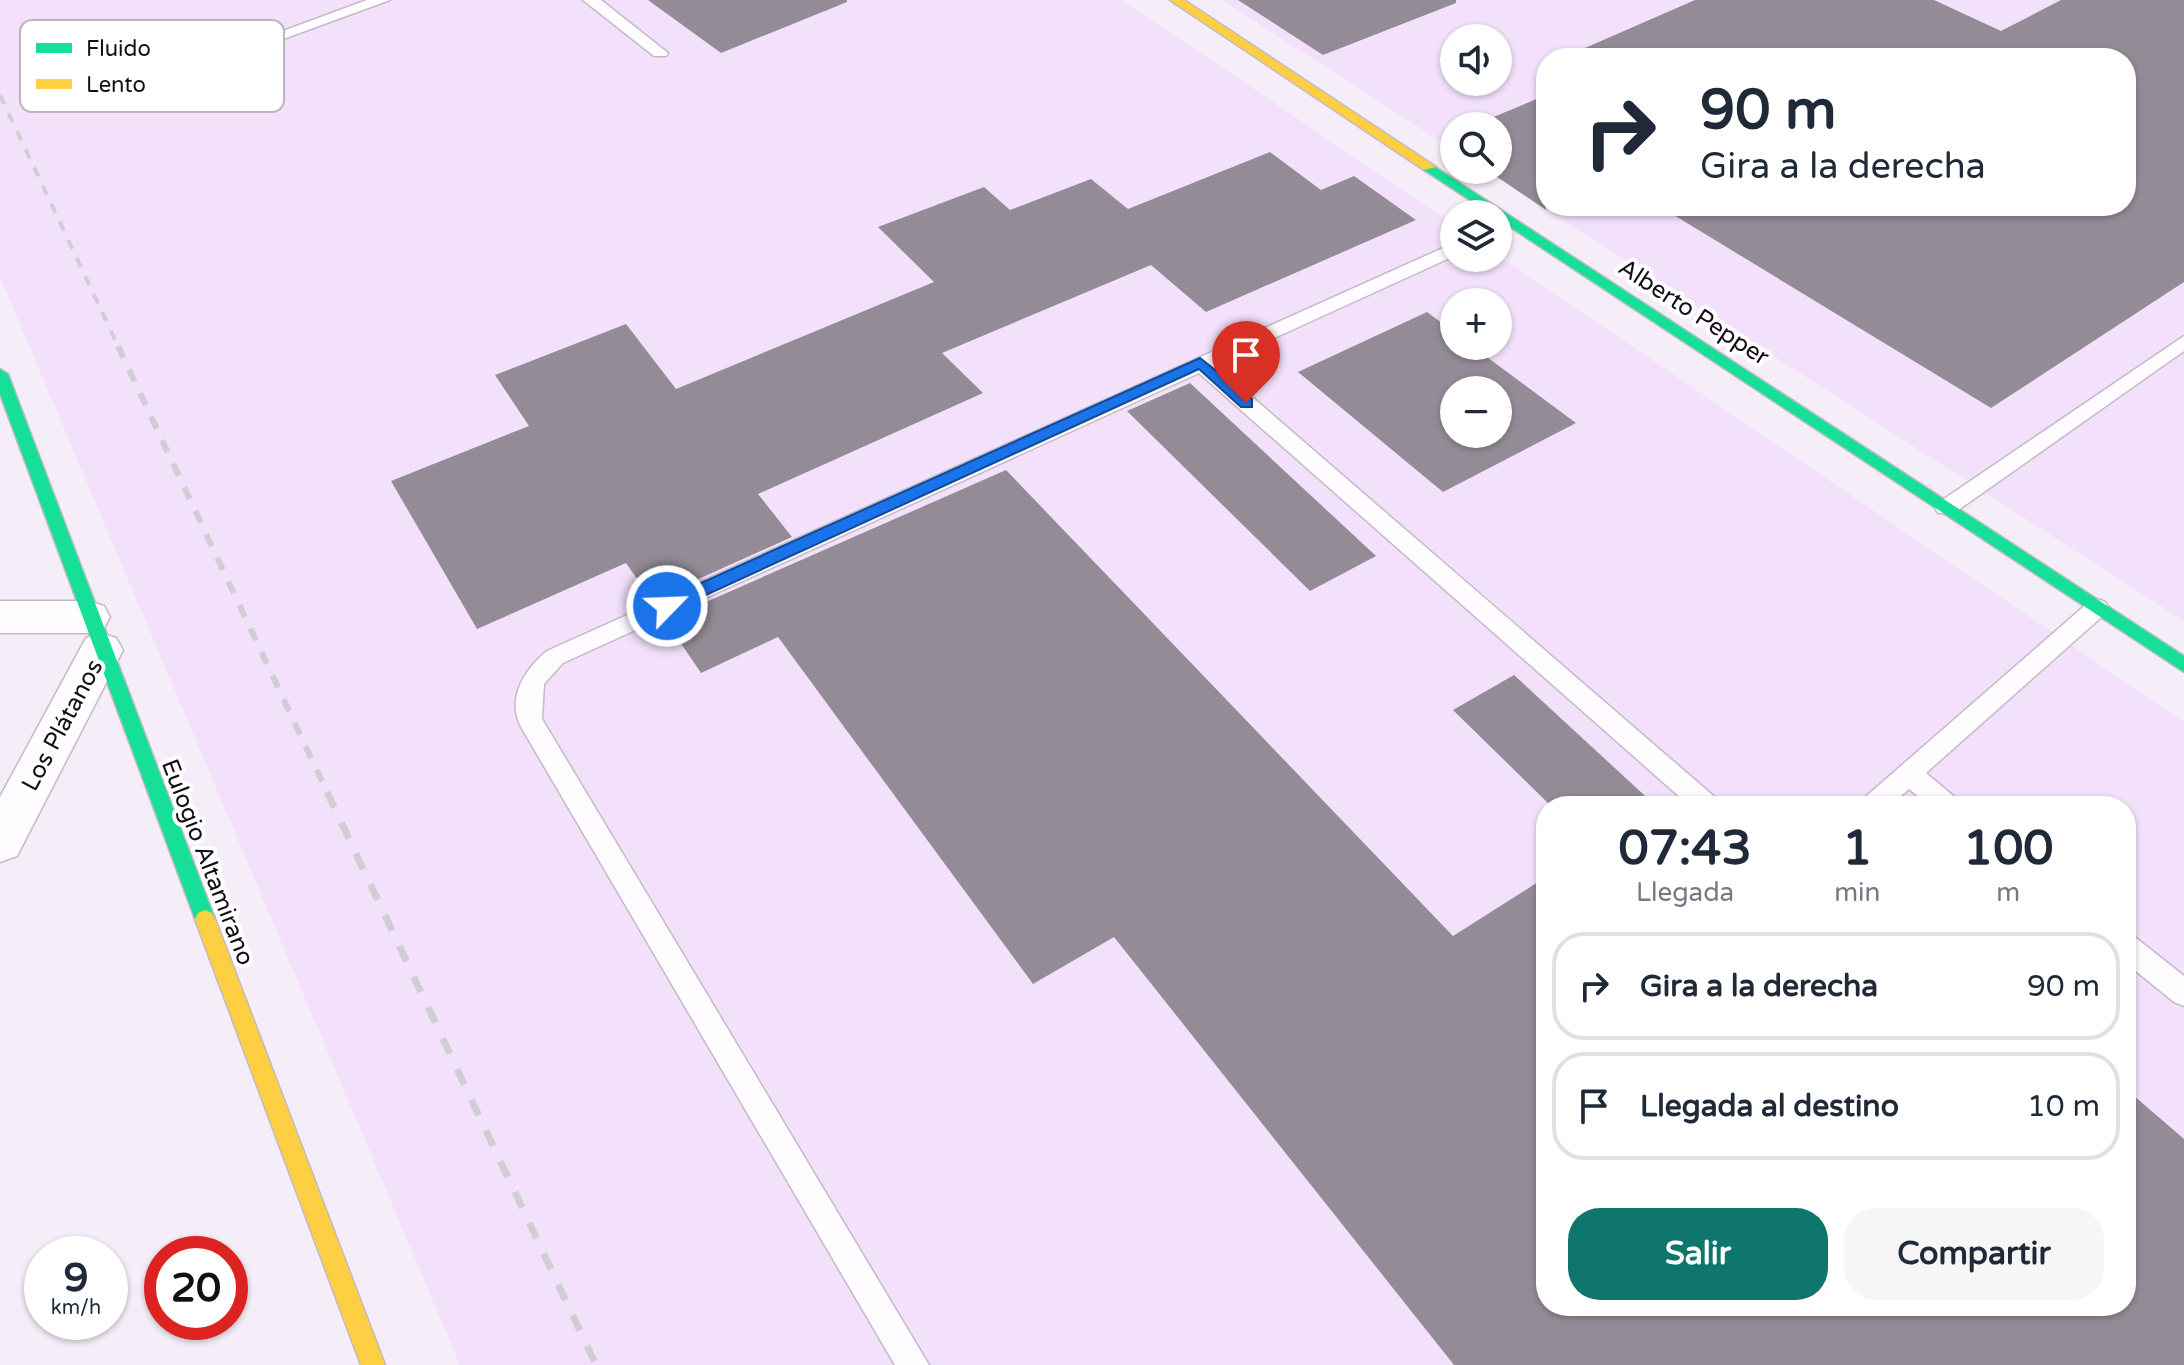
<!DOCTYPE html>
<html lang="es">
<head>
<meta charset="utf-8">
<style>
	:root { --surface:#fff; --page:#f6f6f7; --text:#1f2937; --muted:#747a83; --line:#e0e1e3; --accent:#0f766e }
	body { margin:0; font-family:"Varela Round",sans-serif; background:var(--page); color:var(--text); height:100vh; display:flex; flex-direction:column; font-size:30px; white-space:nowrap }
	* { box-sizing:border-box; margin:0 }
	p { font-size:26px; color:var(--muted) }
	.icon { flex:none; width:44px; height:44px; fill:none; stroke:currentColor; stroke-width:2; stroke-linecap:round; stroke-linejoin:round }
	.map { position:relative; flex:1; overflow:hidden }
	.details { position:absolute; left:1536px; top:796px; width:600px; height:520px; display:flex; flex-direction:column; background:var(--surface); border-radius:32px; box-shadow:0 2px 6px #0004 }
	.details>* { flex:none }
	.hud { position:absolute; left:1536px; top:48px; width:600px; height:168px; border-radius:32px; box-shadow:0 2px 6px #0004; background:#fff; color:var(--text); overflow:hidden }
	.controls { position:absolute; left:1440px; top:24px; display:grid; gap:16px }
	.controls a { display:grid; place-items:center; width:72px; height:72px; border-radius:50%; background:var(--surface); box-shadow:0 2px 6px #0004; font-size:40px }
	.speed { position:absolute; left:24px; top:1236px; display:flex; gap:16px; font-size:40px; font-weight:700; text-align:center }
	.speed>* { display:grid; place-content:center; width:104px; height:104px; border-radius:50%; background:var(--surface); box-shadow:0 2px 6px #0004; line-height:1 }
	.speed small { font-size:20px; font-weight:400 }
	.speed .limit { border:12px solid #d22; background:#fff; color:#111 }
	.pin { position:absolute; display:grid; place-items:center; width:68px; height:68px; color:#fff; margin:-82px -34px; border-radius:50% 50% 50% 0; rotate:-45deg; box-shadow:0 0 8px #0007 }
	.pin .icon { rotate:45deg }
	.me { position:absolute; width:88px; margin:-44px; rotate:66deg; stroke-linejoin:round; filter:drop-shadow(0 0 6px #0008) }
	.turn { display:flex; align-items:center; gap:28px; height:168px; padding:0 32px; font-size:36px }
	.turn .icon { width:104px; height:104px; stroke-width:2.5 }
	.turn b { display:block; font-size:56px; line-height:68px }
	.eta { display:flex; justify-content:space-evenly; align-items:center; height:136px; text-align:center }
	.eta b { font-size:48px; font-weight:700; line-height:56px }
	.cta { display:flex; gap:16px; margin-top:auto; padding:16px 32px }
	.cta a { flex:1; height:92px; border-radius:32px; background:var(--accent); color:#fff; font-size:32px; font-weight:700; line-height:92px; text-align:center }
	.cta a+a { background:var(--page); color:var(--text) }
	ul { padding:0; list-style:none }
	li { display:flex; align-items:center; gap:24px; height:108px; margin:0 16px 12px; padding:0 16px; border:4px solid var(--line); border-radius:32px }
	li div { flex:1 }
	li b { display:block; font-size:30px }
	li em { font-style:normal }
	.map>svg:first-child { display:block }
</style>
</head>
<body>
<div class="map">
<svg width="2184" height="1365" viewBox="0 0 2184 1365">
	<rect width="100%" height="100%" fill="#f5edf8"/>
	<!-- built -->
	<path fill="#f3e1fb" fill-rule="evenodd" d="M 0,0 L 1123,0 L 1454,225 L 1454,258 L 1498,258 L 1498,255 L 2184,722 L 2184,1365 L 460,1365 L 0,277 ZM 1454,302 L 1498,302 L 1498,346 L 1454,346 ZM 1454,390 L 1498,390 L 1498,434 L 1454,434 ZM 1546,806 L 2126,806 L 2126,1306 L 1546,1306 Z
		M 1222,0 L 2184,0 L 2184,621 L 1485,170 L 1498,170 L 1498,126 L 1454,126 L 1454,150 ZM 1454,38 L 1498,38 L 1498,82 L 1454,82 ZM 1546,58 L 2126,58 L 2126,206 L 1546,206 Z"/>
	<!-- building -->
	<path fill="#938c96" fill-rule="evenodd" d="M 648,0 L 847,0 L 847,2 L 721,53 Z
		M 1238,0 L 1456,0 L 1456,3 L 1323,55 Z
		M 1695,0 L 1934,0 L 2001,31 L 2061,0 L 2184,0 L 2184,282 L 1991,408 L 1659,206 L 2126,206 L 2126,58 L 1562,58 Z
		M 1546,95 L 1546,210 L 1487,170 L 1498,170 L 1498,126 L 1472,126 Z
		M 1270,152 L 1321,190 L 1354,176 L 1416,220 L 1206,312 L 1151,265 L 942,353 L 983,393 L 758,494 L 792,537 L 652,600 L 626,563 L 477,629 L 391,481 L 529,426 L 495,375 L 626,324 L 676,389 L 934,282 L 878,227 L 984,187 L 1010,210 L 1091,179 L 1128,209 Z
		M 1427,312 L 1454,332 L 1454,346 L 1472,346 L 1576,423 L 1443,492 L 1298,372 ZM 1454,390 L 1498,390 L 1498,434 L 1454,434 Z
		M 1190,383 L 1376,556 L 1310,591 L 1127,411 Z
		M 1006,470 L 1453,936 L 1546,877 L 1546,1306 L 2126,1306 L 2126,1089 L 2184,1139 L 2184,1365 L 1454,1365 L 1114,937 L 1033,984 L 778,637 L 701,673 L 665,620 Z
		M 1514,675 L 1656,806 L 1551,806 L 1453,710 Z"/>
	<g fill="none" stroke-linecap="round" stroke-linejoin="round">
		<defs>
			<path id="lane" d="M 367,0 L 390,0 L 286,38 L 280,40 L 272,35 Z
				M 583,0 L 601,0 L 668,53 L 666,56 L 654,56 Z
				M 1454,243 L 1454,256 L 1215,365 L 1717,799 L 1721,806 L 1690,806 L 1199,373 L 563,663 L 544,684 L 542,719 L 929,1365 L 895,1365 L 521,727 C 506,698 525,669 547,651 Z
				M 2184,336 L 2184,351 L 1954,513 L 1938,513 L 1935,508 L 1938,503 Z
				M 2097,599 L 2105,602 L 2109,608 L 2105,614 L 1926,773 L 1957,799 L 1961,806 L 1930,806 L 1909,789 L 1889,806 L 1859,806 L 1863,799 L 2089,602 Z
				M 2126,935 L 2136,938 L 2184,976 L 2184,1006 L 2174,1002 L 2126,963 Z"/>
			<path id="street" d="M 0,601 L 89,601 L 104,606 L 110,617 L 104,628 L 89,633 L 0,633 Z
				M 101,633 L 116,638 L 123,650 L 17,856 L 0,862 L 0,797 L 86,638 Z"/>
			<path id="fast" d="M 1429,163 L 2184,656 L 2184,672 L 1498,219 L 1498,214 L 1491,214 L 1424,170 L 1422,167 Z
				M 0,369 L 8,374 L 215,919 L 212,925 L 205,928 L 198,925 L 195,919 L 0,394 Z"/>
			<path id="slow" d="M 1170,0 L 1184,0 L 1436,167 L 1424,170 Z
				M 205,910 L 212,913 L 215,919 L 385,1365 L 361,1365 L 195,919 L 198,913 Z"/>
		</defs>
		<!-- lane casing -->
		<use href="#lane" stroke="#c2bbc5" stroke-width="3"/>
		<!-- street casing -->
		<use href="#street" stroke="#c2bbc5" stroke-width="3"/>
		<!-- fast casing -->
		<use href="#fast" stroke="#c2bbc5" stroke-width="3"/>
		<!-- slow casing -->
		<use href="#slow" stroke="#c2bbc5" stroke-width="3"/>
		<!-- lane -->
		<use href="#lane" fill="#fefcfe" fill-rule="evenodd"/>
		<!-- street -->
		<use href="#street" fill="#fefcfe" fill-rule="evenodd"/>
		<!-- fast -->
		<use href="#fast" fill="#16e098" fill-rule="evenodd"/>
		<!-- slow -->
		<use href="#slow" fill="#ffcf43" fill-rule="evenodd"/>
		<!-- rail-far2 -->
		<path stroke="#d0ced2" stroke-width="4" stroke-dasharray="10 10" stroke-linecap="butt" d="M 0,95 L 119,348"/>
		<!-- rail-far1 -->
		<path stroke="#d0ced2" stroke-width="6" stroke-dasharray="13 13" stroke-linecap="butt" d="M 118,346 L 328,794"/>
		<!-- rail -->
		<path stroke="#d0ced2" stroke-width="7" stroke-dasharray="17 17" stroke-linecap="butt" d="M 327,792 L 596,1365"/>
	</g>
	<!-- route -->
	<path fill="#1a73e8" stroke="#114b97" stroke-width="2" d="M 1200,358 L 1252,399 L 1252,407 L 1241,407 L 1199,369 L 673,610 L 667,612 L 658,606 L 661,601 Z"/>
	<g text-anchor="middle" stroke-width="8" stroke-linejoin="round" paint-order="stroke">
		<!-- street labels -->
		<g font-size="24" fill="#140d17" stroke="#fff">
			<text transform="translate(1694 312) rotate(33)" y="8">Alberto Pepper</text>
			<text transform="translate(62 725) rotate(-62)" y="8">Los Plátanos</text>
			<text transform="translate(208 862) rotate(69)" y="8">Eulogio Altamirano</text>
		</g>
	</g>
	<!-- legend -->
	<rect x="20" y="20" width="264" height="92" rx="12" fill="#fff" stroke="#b8b6b9" stroke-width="2"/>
	<rect x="36" y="43" width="36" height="10" fill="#16e098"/>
	<rect x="36" y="79" width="36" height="10" fill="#ffcf43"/>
	<g font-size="22" fill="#140d17">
		<text x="86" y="56">Fluido</text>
		<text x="86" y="92">Lento</text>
	</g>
</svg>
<div class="controls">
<a><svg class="icon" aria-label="sound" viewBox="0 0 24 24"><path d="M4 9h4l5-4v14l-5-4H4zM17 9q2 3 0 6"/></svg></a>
<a><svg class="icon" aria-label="search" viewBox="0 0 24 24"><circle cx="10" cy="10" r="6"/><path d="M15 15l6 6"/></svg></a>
<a><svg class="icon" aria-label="layers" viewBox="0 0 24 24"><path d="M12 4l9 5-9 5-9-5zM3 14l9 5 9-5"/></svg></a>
<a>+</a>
<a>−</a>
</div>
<div class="speed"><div>9<small>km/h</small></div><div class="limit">20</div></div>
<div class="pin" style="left:1246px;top:403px;background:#d93025"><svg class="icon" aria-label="arrive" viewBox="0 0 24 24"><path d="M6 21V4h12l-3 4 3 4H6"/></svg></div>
<svg class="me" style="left:667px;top:606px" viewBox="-20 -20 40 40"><circle r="17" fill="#1a73e8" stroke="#fff" stroke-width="3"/><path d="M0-11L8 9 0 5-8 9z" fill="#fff"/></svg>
<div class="hud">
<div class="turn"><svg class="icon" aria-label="right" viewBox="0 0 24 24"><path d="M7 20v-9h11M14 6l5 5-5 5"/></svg><div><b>90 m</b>Gira a la derecha</div></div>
</div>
<section class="details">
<div class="eta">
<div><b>07:43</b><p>Llegada</p></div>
<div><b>1</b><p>min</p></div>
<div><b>100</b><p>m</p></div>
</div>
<ul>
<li><svg class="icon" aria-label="right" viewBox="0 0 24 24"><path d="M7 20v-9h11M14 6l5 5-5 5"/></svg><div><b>Gira a la derecha</b></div><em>90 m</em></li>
<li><svg class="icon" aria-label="arrive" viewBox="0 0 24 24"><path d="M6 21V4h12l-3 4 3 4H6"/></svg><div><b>Llegada al destino</b></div><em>10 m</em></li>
</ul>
<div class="cta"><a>Salir</a><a>Compartir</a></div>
</section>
</div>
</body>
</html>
